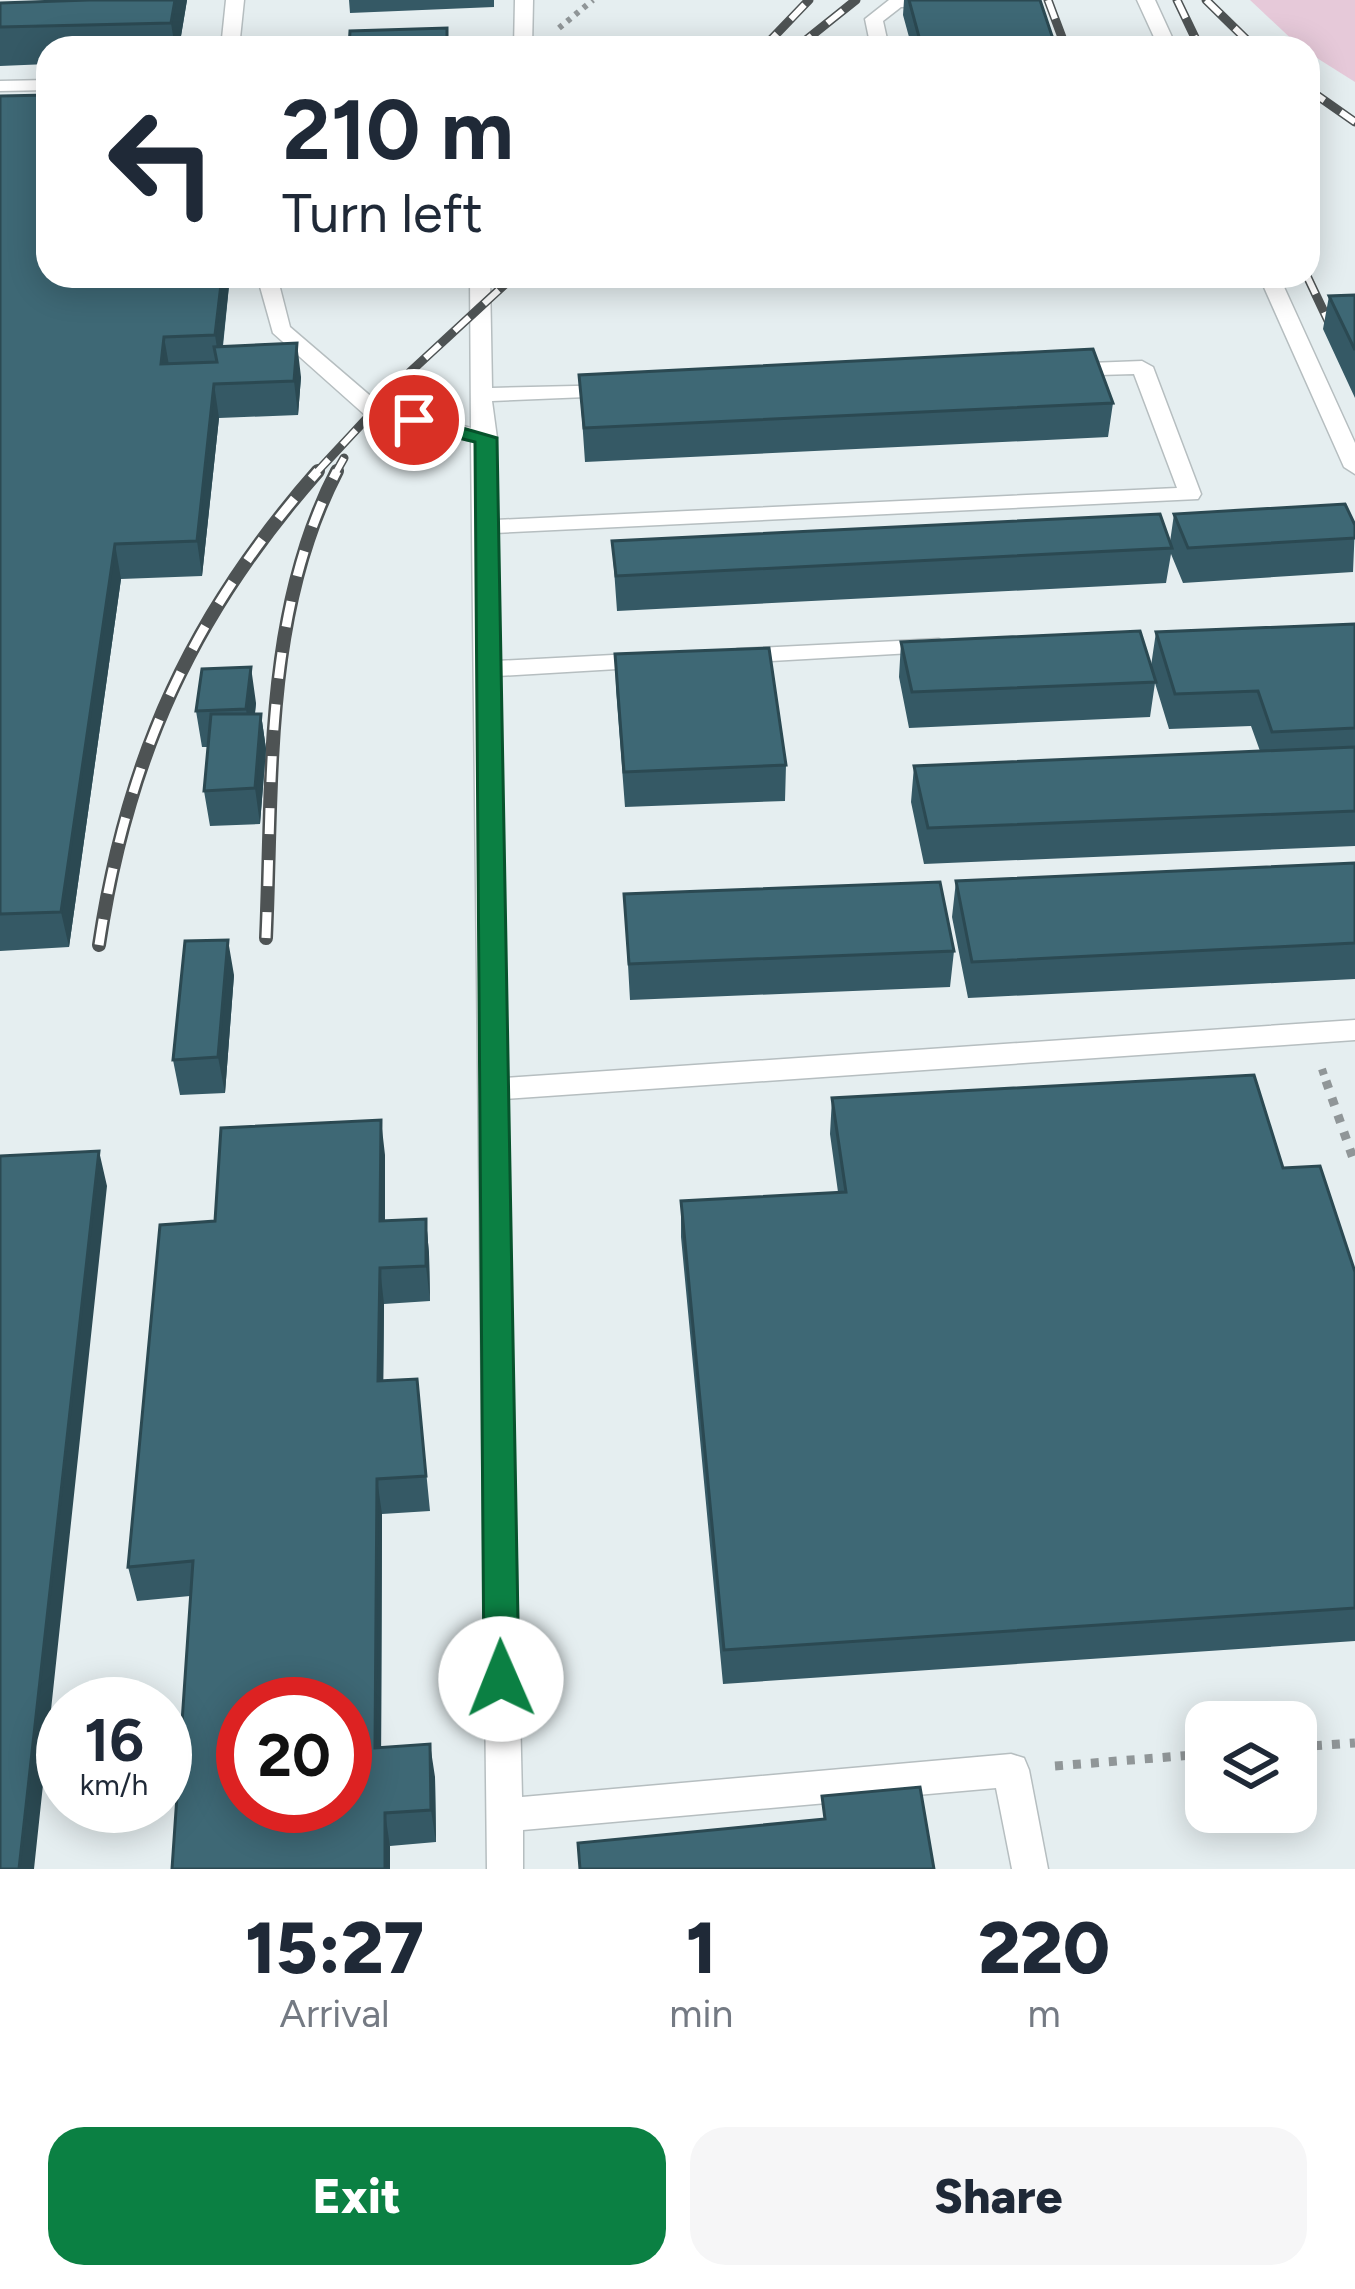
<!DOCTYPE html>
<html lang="en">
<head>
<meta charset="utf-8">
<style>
	:root { --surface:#fff; --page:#f6f6f7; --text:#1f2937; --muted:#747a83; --accent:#0b8043 }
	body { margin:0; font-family:Figtree,sans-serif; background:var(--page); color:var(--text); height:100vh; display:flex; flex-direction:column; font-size:45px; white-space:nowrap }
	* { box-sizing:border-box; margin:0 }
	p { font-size:39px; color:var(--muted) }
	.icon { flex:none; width:66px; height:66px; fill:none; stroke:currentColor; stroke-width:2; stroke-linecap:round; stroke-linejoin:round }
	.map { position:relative; height:1869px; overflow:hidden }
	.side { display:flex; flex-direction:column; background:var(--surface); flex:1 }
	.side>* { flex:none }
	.hud { position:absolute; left:36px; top:36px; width:1284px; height:252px; border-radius:36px; box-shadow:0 6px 30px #0003; background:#fff; color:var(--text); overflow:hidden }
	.fabs { position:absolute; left:1185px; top:1701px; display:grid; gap:24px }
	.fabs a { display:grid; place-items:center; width:132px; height:132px; border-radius:24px; background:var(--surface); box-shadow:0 6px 30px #0003; font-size:60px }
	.speed { position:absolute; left:36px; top:1677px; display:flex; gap:24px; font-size:60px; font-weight:700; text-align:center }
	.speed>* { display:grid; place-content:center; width:156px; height:156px; border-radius:50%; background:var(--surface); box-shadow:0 6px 30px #0003; line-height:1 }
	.speed small { font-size:30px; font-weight:400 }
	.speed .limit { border:18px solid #d22; background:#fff; color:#111 }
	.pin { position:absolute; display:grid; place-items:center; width:102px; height:102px; color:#fff; margin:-51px; border:6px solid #fff; border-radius:50%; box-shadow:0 3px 12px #0007 }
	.me { position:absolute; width:132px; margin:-66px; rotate:359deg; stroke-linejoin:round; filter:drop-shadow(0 0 9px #0008) }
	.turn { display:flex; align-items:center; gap:42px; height:252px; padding:0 48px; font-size:54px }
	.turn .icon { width:156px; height:156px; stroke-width:2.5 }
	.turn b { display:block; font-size:84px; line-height:102px }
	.eta { display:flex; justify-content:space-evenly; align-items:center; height:204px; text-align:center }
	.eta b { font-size:72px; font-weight:800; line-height:84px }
	.primary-button { display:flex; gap:24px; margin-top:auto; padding:24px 48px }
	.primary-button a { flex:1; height:138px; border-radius:36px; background:var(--accent); color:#fff; font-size:48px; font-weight:800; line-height:138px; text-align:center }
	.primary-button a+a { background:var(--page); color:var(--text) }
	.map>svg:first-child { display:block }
</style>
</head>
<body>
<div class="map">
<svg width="1355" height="1869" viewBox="0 0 1355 1869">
	<rect width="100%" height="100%" fill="#e5eef0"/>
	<!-- green -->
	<path fill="#e6c9d9" d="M 1250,0 L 1355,0 L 1355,82 L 1301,48 Z"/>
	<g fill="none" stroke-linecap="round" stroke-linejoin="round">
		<defs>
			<path id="lane" d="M 226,0 L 244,0 L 239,48 L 221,48 Z
				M 515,0 L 533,0 L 532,48 L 514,48 Z
				M 889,0 L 982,0 L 973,5 L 901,7 L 883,21 L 889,48 L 871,48 L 865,19 Z
				M 1137,0 L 1155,0 L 1177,48 L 1159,48 Z
				M 48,80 L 48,90 L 0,91 L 0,81 Z
				M 257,276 L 277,276 L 290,327 L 381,405 L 471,428 L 470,276 L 490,276 L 492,388 L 619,385 L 619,395 L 611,396 L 492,401 L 497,438 L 493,443 L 495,520 L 1177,488 L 1134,374 L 1063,376 L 1052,370 L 1063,364 L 1142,361 L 1153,367 L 1201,494 L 1198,499 L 495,533 L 497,661 L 651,653 L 663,660 L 651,667 L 498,676 L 505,1078 L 1355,1020 L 1355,1040 L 506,1099 L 522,1797 L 1011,1754 L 1024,1758 L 1029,1770 L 1048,1869 L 1012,1869 L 996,1788 L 523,1830 L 523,1869 L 487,1869 L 471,441 L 365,415 L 273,333 Z
				M 1259,276 L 1279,276 L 1355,443 L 1355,474 L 1344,467 Z
				M 939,639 L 951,646 L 947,651 L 737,663 L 725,656 L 737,649 Z"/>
		</defs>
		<!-- lane casing -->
		<use href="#lane" stroke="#b6bec0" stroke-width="3"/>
		<!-- path-far2 -->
		<path stroke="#909698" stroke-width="6" stroke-dasharray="4.5 6" stroke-linecap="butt" d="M 559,28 L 593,0"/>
		<!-- path-far1 -->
		<path stroke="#909698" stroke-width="8" stroke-dasharray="6 9" stroke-linecap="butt" d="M 1322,1069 L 1327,1084"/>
		<!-- path -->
		<path stroke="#909698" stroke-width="9" stroke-dasharray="8 10" stroke-linecap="butt" d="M 1326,1081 L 1355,1164
			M 1296,1747 L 1355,1743
			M 1055,1766 L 1206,1754"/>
		<!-- lane -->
		<use href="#lane" fill="#fff" fill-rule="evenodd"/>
		<defs>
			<path id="rail-far1" d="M 1048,0 L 1066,48
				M 1177,0 L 1200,48
				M 1206,0 L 1255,48
				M 763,48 L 809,0
				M 796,48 L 856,0
				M 1308,89 L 1355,122
				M 1307,276 L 1332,329
				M 315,474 L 410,372 L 514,276
				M 335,474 L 344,458"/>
			<path id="rail" d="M 266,938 C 273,782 263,613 337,471
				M 99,945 C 127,757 192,614 318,471"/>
		</defs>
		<!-- rail-far1 casing -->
		<use href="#rail-far1" stroke="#4e5354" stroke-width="9"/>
		<!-- rail casing -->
		<use href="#rail" stroke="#4e5354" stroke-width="14"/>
		<!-- rail-far1 -->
		<use href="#rail-far1" stroke="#fff" stroke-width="6" stroke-dasharray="20" stroke-linecap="butt"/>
		<!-- rail -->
		<use href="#rail" stroke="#fff" stroke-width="9" stroke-dasharray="26" stroke-linecap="butt"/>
	</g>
	<!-- wall -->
	<path fill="#355965" d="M 89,0 L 187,0 L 179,48 L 48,48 L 48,64 L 0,66 L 0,3 Z
		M 349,0 L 494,0 L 494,7 L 350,13 Z
		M 904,0 L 1040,0 L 1056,48 L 912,48 L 903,15 Z
		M 0,96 L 48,276 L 230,276 L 223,346 L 301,377 L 298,415 L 219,418 L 202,576 L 121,579 L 69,947 L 0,951 Z
		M 1355,295 L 1355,398 L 1323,329 L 1329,296 Z
		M 579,375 L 1113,403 L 1108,437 L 585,462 Z
		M 1174,514 L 1355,525 L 1353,572 L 1183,583 L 1171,554 L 1166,583 L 617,611 L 612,541 L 1170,542 Z
		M 1355,624 L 1355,846 L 924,864 L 911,802 L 914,766 L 1260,751 L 1251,726 L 1169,729 L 1155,683 L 1150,717 L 909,728 L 899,677 L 901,642 L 1151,666 L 1156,632 Z
		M 615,654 L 786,765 L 785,801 L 625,807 L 616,689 Z
		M 256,703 L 255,714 L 261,714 L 266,749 L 260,824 L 210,826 L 204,791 L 208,747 L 202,747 L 196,711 Z
		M 1355,863 L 1355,979 L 968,998 L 952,917 L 956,881 Z
		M 624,894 L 954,951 L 950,987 L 630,1000 Z
		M 234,975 L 225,1093 L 180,1095 L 173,1060 Z
		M 832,1098 L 1283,1168 L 1355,1272 L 1355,1641 L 723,1684 L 681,1237 L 681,1201 L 838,1192 L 830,1134 Z
		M 385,1155 L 385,1221 L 426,1219 L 429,1254 L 430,1301 L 384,1304 L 383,1381 L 417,1379 L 430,1511 L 382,1514 L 381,1748 L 435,1777 L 436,1842 L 390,1846 L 190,1596 L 137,1601 L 128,1567 L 215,1221 Z"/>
	<!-- shaded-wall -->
	<path fill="#2b4952" d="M 175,0 L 187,0 L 179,48 L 175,48 L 171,23 Z
		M 222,276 L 230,276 L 220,369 L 215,335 Z
		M 164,337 L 170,371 L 161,364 Z
		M 297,343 L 301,377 L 298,415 L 294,381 Z
		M 214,384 L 219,418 L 202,576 L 197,541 Z
		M 115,544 L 121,579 L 69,947 L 61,912 Z
		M 251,667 L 256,703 L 251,745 L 246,709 Z
		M 261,714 L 266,749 L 260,824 L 255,788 Z
		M 228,940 L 234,975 L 225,1093 L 218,1057 Z
		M 381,1120 L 385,1155 L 385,1257 L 380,1221 Z
		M 99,1151 L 107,1186 L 34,1869 L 19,1869 Z
		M 426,1219 L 429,1254 L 430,1301 L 426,1266 Z
		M 380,1268 L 384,1304 L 383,1417 L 378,1381 Z
		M 377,1479 L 382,1514 L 381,1781 L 375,1748 Z
		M 430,1744 L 435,1777 L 436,1842 L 431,1810 Z
		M 385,1813 L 390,1846 L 390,1869 L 385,1869 Z"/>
	<!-- building -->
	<path fill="#3e6875" stroke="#2b4952" stroke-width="3" fill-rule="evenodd" d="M 89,0 L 175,0 L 171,23 L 0,27 L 0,3 Z
		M 909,0 L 1040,0 L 1056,48 L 922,48 Z
		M 447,28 L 447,48 L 349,48 L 350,31 Z
		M 48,95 L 48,276 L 222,276 L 215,335 L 164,337 L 161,364 L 217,362 L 214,347 L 297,343 L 294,381 L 214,384 L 197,541 L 115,544 L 61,912 L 0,914 L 0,96 Z
		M 1355,295 L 1355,350 L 1329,296 Z
		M 1093,349 L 1113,403 L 584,428 L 579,375 Z
		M 1345,504 L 1355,525 L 1355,538 L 1188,548 L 1174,514 Z
		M 1160,514 L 1172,548 L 616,576 L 612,541 Z
		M 1355,624 L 1355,728 L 1272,732 L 1258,691 L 1175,694 L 1156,632 Z
		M 1140,631 L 1156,682 L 912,692 L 901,642 Z
		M 769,648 L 786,765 L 624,772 L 615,654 Z
		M 251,667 L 246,709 L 196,711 L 202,669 Z
		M 211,714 L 261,714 L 255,788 L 204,791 Z
		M 1355,747 L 1355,811 L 928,828 L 914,766 Z
		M 1355,863 L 1355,943 L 972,962 L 956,881 Z
		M 940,882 L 954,951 L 629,964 L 624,894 Z
		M 228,940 L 218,1057 L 173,1060 L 185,941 Z
		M 1254,1075 L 1283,1168 L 1320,1166 L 1355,1272 L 1355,1608 L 724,1650 L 681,1201 L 846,1192 L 832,1098 Z
		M 381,1120 L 380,1221 L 426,1219 L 426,1266 L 380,1268 L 378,1381 L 417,1379 L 426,1476 L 377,1479 L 375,1748 L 430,1744 L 431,1810 L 385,1813 L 385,1869 L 172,1869 L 193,1561 L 128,1567 L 160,1225 L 215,1221 L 221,1128 ZM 243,1704 L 345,1704 L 345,1806 L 243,1806 Z
		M 99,1151 L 19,1869 L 0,1869 L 0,1156 Z
		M 920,1787 L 934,1869 L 580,1869 L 578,1843 L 825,1819 L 822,1796 Z"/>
	<!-- route -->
	<path fill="#0b8043" stroke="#07532c" stroke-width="3" d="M 414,414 L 497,438 L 519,1679 L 514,1690 L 501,1695 L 489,1690 L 484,1679 L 475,442 L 406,425 L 406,416 Z"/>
</svg>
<div class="fabs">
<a><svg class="icon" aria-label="layers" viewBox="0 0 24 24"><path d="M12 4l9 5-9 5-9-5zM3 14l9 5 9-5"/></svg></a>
</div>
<div class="speed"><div>16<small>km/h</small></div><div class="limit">20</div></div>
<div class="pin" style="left:414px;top:420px;background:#d93025"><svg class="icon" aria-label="arrive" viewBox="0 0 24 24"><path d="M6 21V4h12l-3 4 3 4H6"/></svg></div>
<svg class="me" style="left:501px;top:1679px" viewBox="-20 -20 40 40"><circle r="19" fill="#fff"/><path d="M0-13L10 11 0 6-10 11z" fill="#0b8043"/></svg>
<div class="hud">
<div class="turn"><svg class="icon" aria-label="left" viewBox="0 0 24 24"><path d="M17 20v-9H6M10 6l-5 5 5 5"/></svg><div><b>210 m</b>Turn left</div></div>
</div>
</div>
<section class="side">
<div class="eta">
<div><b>15:27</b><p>Arrival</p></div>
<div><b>1</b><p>min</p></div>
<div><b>220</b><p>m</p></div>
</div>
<div class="primary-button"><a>Exit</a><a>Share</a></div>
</section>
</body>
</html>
